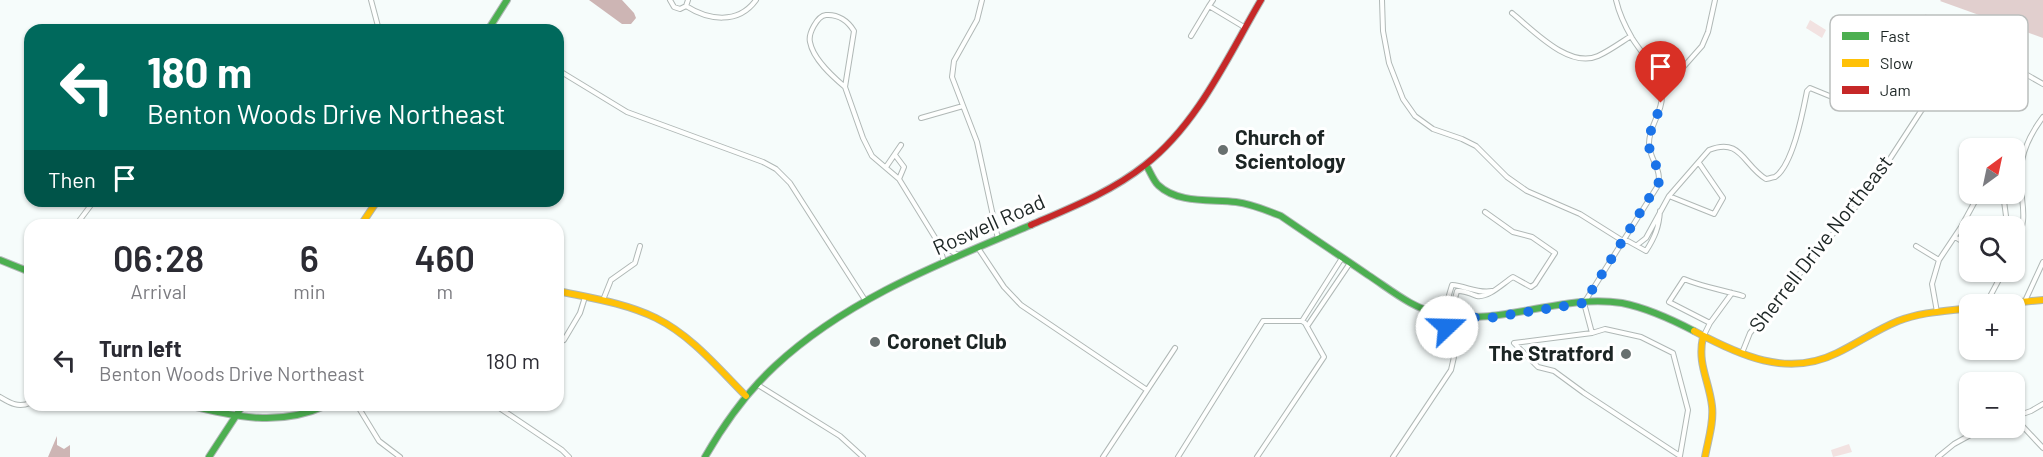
<!DOCTYPE html>
<html lang="en">
<head>
<meta charset="utf-8">
<style>
	:root { --surface:#fff; --page:#f2f2f3; --text:#2b2b33; --muted:#7c7c81 }
	body { margin:0; font-family:Barlow,sans-serif; background:var(--page); color:var(--text); height:100vh; display:flex; flex-direction:column; font-size:22px; white-space:nowrap }
	* { box-sizing:border-box; margin:0 }
	p { font-size:20px; color:var(--muted) }
	.icon { flex:none; width:33px; height:33px; fill:none; stroke:currentColor; stroke-width:2; stroke-linecap:round; stroke-linejoin:round }
	.map { position:relative; flex:1; overflow:hidden }
	.details { position:absolute; left:24px; top:219px; width:540px; height:192px; display:flex; flex-direction:column; background:var(--surface); border-radius:18px; box-shadow:0 2px 4px #0004 }
	.details>* { flex:none }
	.hud { position:absolute; left:24px; top:24px; width:540px; height:183px; border-radius:18px; box-shadow:0 2px 4px #0004; background:#00695c; color:#fff; overflow:hidden }
	.needle { width:39px; rotate:33deg }
	.controls { position:absolute; left:1959px; top:138px; display:grid; gap:12px }
	.controls a { display:grid; place-items:center; width:66px; height:66px; border-radius:12px; background:var(--surface); box-shadow:0 2px 4px #0004; font-size:30px }
	.pin { position:absolute; display:grid; place-items:center; width:51px; height:51px; color:#fff; margin:-62px -26px; border-radius:50% 50% 50% 0; rotate:-45deg; box-shadow:0 0 6px #0007 }
	.pin .icon { rotate:45deg }
	.me { position:absolute; width:66px; margin:-33px; rotate:69deg; stroke-linejoin:round; filter:drop-shadow(0 0 4px #0008) }
	.turn { display:flex; align-items:center; gap:21px; height:126px; padding:0 24px; font-size:27px }
	.turn .icon { width:78px; height:78px; stroke-width:2.5 }
	.turn b { display:block; font-size:42px; line-height:51px }
	.then { display:flex; align-items:center; height:57px; padding:0 24px; background:#0003; gap:12px; font-size:22px }
	.eta { display:flex; justify-content:space-evenly; align-items:center; height:102px; text-align:center }
	.eta b { font-size:36px; font-weight:600; line-height:42px }
	ul { padding:0; list-style:none }
	li { display:flex; align-items:center; gap:18px; height:78px; padding:0 24px }
	li div { flex:1 }
	li b { display:block; font-size:22px }
	li em { font-style:normal }
	.map>svg:first-child { display:block }
</style>
</head>
<body>
<div class="map">
<svg width="2043" height="457" viewBox="0 0 2043 457">
	<rect width="100%" height="100%" fill="#f6fcfb"/>
	<!-- green -->
	<path fill="#f2e2e1" d="M 1810,20 L 1826,30 L 1822,38 L 1806,28 Z
		M 1849,444 L 1852,452 L 1833,457 L 1831,450 Z"/>
	<!-- forest -->
	<path fill="#e1cfce" d="M 1941,0 L 2043,0 L 2043,38 L 1940,1 Z"/>
	<!-- water -->
	<path fill="#cdb5b4" d="M 589,0 L 622,0 L 634,13 L 636,18 L 631,24 L 622,24 Z
		M 57,436 L 57,445 L 64,449 L 70,445 L 70,457 L 48,457 Z"/>
	<g fill="none" stroke-linecap="round" stroke-linejoin="round">
		<defs>
			<path id="street" d="M 371,0 L 379,30
				M 670,0 L 674,7 L 680,9 L 686,6 L 688,0
				M 982,0 L 977,20 L 954,61 L 952,77 L 977,142 L 998,239
				M 1213,0 L 1209,6 L 1244,27
				M 1382,0 L 1383,31 L 1389,63 L 1403,99 L 1415,116 L 1433,129 L 1462,139 L 1476,146 L 1507,177 L 1527,191 L 1580,214 L 1623,241 L 1628,241 L 1646,251 C 1655,237 1659,227 1660,211
				M 686,6 C 708,20 738,25 756,0
				M 1512,13 C 1533,30 1569,69 1598,56 C 1609,51 1620,43 1631,36
				M 1926,18 C 1909,41 1923,72 1933,97
				M 1191,36 L 1209,6
				M 1840,50 L 1861,57 L 1847,78
				M 558,70 L 627,112 L 763,162 L 776,169 L 790,183 L 865,300
				M 845,87 C 832,76 813,59 810,42 C 808,34 817,16 826,15 C 838,14 848,21 854,31 L 845,87 L 863,138 L 872,156 L 899,179 L 939,244 L 958,255
				M 1662,96 L 1679,72 L 1702,46 L 1708,32 L 1715,0
				M 921,118 L 963,106
				M 895,155 L 904,167 L 899,179
				M 886,167 L 901,145
				M 1991,194 L 2004,201 L 2006,216 L 2003,226
				M 1669,196 L 1714,214 L 1723,198 L 1699,163
				M 76,225 L 94,201
				M 1955,237 L 1970,246
				M 939,244 L 944,262
				M 1637,245 L 1646,238 L 1669,196 L 1709,150 C 1741,137 1743,165 1766,179 C 1767,179 1774,177 1775,177 C 1793,165 1803,111 1807,91 L 1810,88 L 1832,97 C 1853,78 1846,75 1839,50
				M 1916,246 L 1939,260
				M 978,248 L 1004,287 L 1021,305 L 1147,390
				M 2014,248 C 2032,214 2018,202 2021,169 C 2022,150 2031,133 2043,117
				M 603,300 L 611,280 L 635,263 L 640,246
				M 2025,301 L 2043,262
				M 1986,304 L 2003,272
				M 1449,308 L 1453,306 L 1457,291 C 1465,290 1470,294 1477,296 C 1489,298 1503,283 1513,277 L 1531,287 L 1535,284 L 1555,253 L 1532,237 L 1513,232 L 1485,212
				M 1937,312 L 1932,284 L 1939,260 L 1961,227 L 1979,194
				M 1302,321 L 1342,258
				M 1710,323 L 1669,302 L 1684,279 C 1703,287 1723,290 1743,296
				M 1308,325 L 1350,263
				M 1605,329 L 1641,337 L 1673,353 L 1688,410 L 1680,456 L 1584,393 L 1554,371 L 1538,367 L 1514,343 L 1592,333 Z
				M 1592,333 L 1584,303 L 1657,187 C 1664,170 1649,160 1649,143 C 1649,126 1663,112 1662,94 C 1660,71 1644,57 1632,38 C 1625,26 1619,13 1616,0
				M 1703,337 L 1710,323 L 1732,293
				M 564,340 L 580,313 L 585,297
				M 1742,353 L 1750,333 L 1869,191 L 1921,111 L 1950,77 L 1965,64 L 1982,59 L 2001,60 L 2043,84
				M 758,385 L 840,436 L 863,457
				M 0,397 C 10,403 18,408 30,403
				M 357,405 L 379,441 L 400,457
				M 495,405 L 562,450 L 569,457
				M 2014,417 L 2043,448
				M 2014,417 L 2031,411 L 2043,404
				M 1103,457 L 1175,348
				M 1178,457 L 1263,321 L 1302,321 L 1305,323 L 1324,357 L 1257,457
				M 1393,457 L 1451,370 L 1454,357 L 1452,344 L 1447,331 L 1449,308 L 1446,305 L 1452,285 C 1466,286 1478,294 1492,291
				M 1938,457 L 1954,444 L 1983,428"/>
			<path id="fast" d="M 488,30 L 507,0
				M 1146,165 C 1150,171 1153,180 1158,185 C 1178,204 1211,199 1236,202 C 1252,204 1266,210 1281,216 C 1310,236 1339,255 1368,275 C 1391,290 1413,309 1440,314 C 1502,327 1561,293 1622,303 C 1647,308 1671,319 1694,331
				M 0,260 L 30,272
				M 188,405 C 237,417 279,427 327,405
				M 209,457 L 243,405
				M 705,457 C 724,424 747,392 775,366 C 847,299 941,263 1031,225"/>
			<path id="slow" d="M 361,225 L 377,201
				M 558,291 C 591,298 625,303 656,318 C 692,336 718,368 746,396
				M 2000,304 L 2043,300
				M 1694,331 C 1739,355 1787,378 1837,353 C 1858,343 1876,330 1898,321 C 1921,312 1946,311 1970,308
				M 1703,337 C 1697,364 1709,380 1712,406 C 1714,423 1708,440 1705,457"/>
			<path id="jam" d="M 1031,225 C 1070,208 1111,192 1145,165 C 1198,124 1228,56 1261,0"/>
		</defs>
		<!-- street casing -->
		<use href="#street" stroke="#b0b8b6" stroke-width="6"/>
		<!-- fast casing -->
		<use href="#fast" stroke="#b0b8b6" stroke-width="8"/>
		<!-- slow casing -->
		<use href="#slow" stroke="#b0b8b6" stroke-width="8"/>
		<!-- jam casing -->
		<use href="#jam" stroke="#b0b8b6" stroke-width="8"/>
		<!-- street -->
		<use href="#street" stroke="#fefffe" stroke-width="4"/>
		<!-- fast -->
		<use href="#fast" stroke="#4caf50" stroke-width="6"/>
		<!-- slow -->
		<use href="#slow" stroke="#ffc107" stroke-width="6"/>
		<!-- jam -->
		<use href="#jam" stroke="#c62828" stroke-width="6"/>
	</g>
	<g fill="none" stroke-linecap="round" stroke-linejoin="round">
		<!-- route -->
		<path stroke="#1a73e8" stroke-width="10" stroke-dasharray="0 18" d="M 1447,327 L 1449,317 L 1489,318 L 1584,303 L 1659,182 C 1661,168 1650,159 1649,145 C 1648,130 1658,117 1661,103"/>
	</g>
	<!-- markers -->
	<g fill="#68706f" stroke="#fff" stroke-width="2">
		<circle cx="1223" cy="150" r="6"/>
		<circle cx="875" cy="342" r="6"/>
		<circle cx="1626" cy="354" r="6"/>
	</g>
	<g text-anchor="middle" stroke-width="6" stroke-linejoin="round" paint-order="stroke">
		<!-- poi labels -->
		<g font-size="21" font-weight="bold" fill="#1c2524" stroke="#fff" text-anchor="start">
			<text x="1235" y="145">Church of<tspan x="1235" dy="24">Scientology</tspan></text>
			<text x="887" y="349">Coronet Club</text>
			<text x="1614" y="361" text-anchor="end">The Stratford</text>
		</g>
		<!-- street labels -->
		<g font-size="21" fill="#1c2524" stroke="#fff">
			<text transform="translate(989 225) rotate(-24)" y="7">Roswell Road</text>
			<text transform="translate(1821 244) rotate(-52)" y="7">Sherrell Drive Northeast</text>
		</g>
	</g>
	<!-- legend -->
	<rect x="1830" y="15" width="198" height="96" rx="9" fill="#fff" stroke="#bbbebd" stroke-width="1.5"/>
	<rect x="1842" y="32" width="27" height="8" fill="#4caf50"/>
	<rect x="1842" y="59" width="27" height="8" fill="#ffc107"/>
	<rect x="1842" y="86" width="27" height="8" fill="#c62828"/>
	<g font-size="16" fill="#1c2524">
		<text x="1880" y="42">Fast</text>
		<text x="1880" y="69">Slow</text>
		<text x="1880" y="96">Jam</text>
	</g>
</svg>
<div class="controls">
<a><svg class="needle" viewBox="-14 -14 28 28"><path d="M0-13l5 13h-10z" fill="#e53935"/><path d="M0 13l5-13h-10z" fill="#7c7c81"/></svg></a>
<a><svg class="icon" aria-label="search" viewBox="0 0 24 24"><circle cx="10" cy="10" r="6"/><path d="M15 15l6 6"/></svg></a>
<a>+</a>
<a>−</a>
</div>
<div class="pin" style="left:1661px;top:103px;background:#d93025"><svg class="icon" aria-label="arrive" viewBox="0 0 24 24"><path d="M6 21V4h12l-3 4 3 4H6"/></svg></div>
<svg class="me" style="left:1447px;top:327px" viewBox="-20 -20 40 40"><circle r="19" fill="#fff"/><path d="M0-13L10 11 0 6-10 11z" fill="#1a73e8"/></svg>
<div class="hud">
<div class="turn"><svg class="icon" aria-label="left" viewBox="0 0 24 24"><path d="M17 20v-9H6M10 6l-5 5 5 5"/></svg><div><b>180 m</b>Benton Woods Drive Northeast</div></div>
<div class="then">Then<svg class="icon" aria-label="arrive" viewBox="0 0 24 24"><path d="M6 21V4h12l-3 4 3 4H6"/></svg></div>
</div>
<section class="details">
<div class="eta">
<div><b>06:28</b><p>Arrival</p></div>
<div><b>6</b><p>min</p></div>
<div><b>460</b><p>m</p></div>
</div>
<ul>
<li><svg class="icon" aria-label="left" viewBox="0 0 24 24"><path d="M17 20v-9H6M10 6l-5 5 5 5"/></svg><div><b>Turn left</b><p>Benton Woods Drive Northeast</p></div><em>180 m</em></li>
</ul>
</section>
</div>
</body>
</html>
